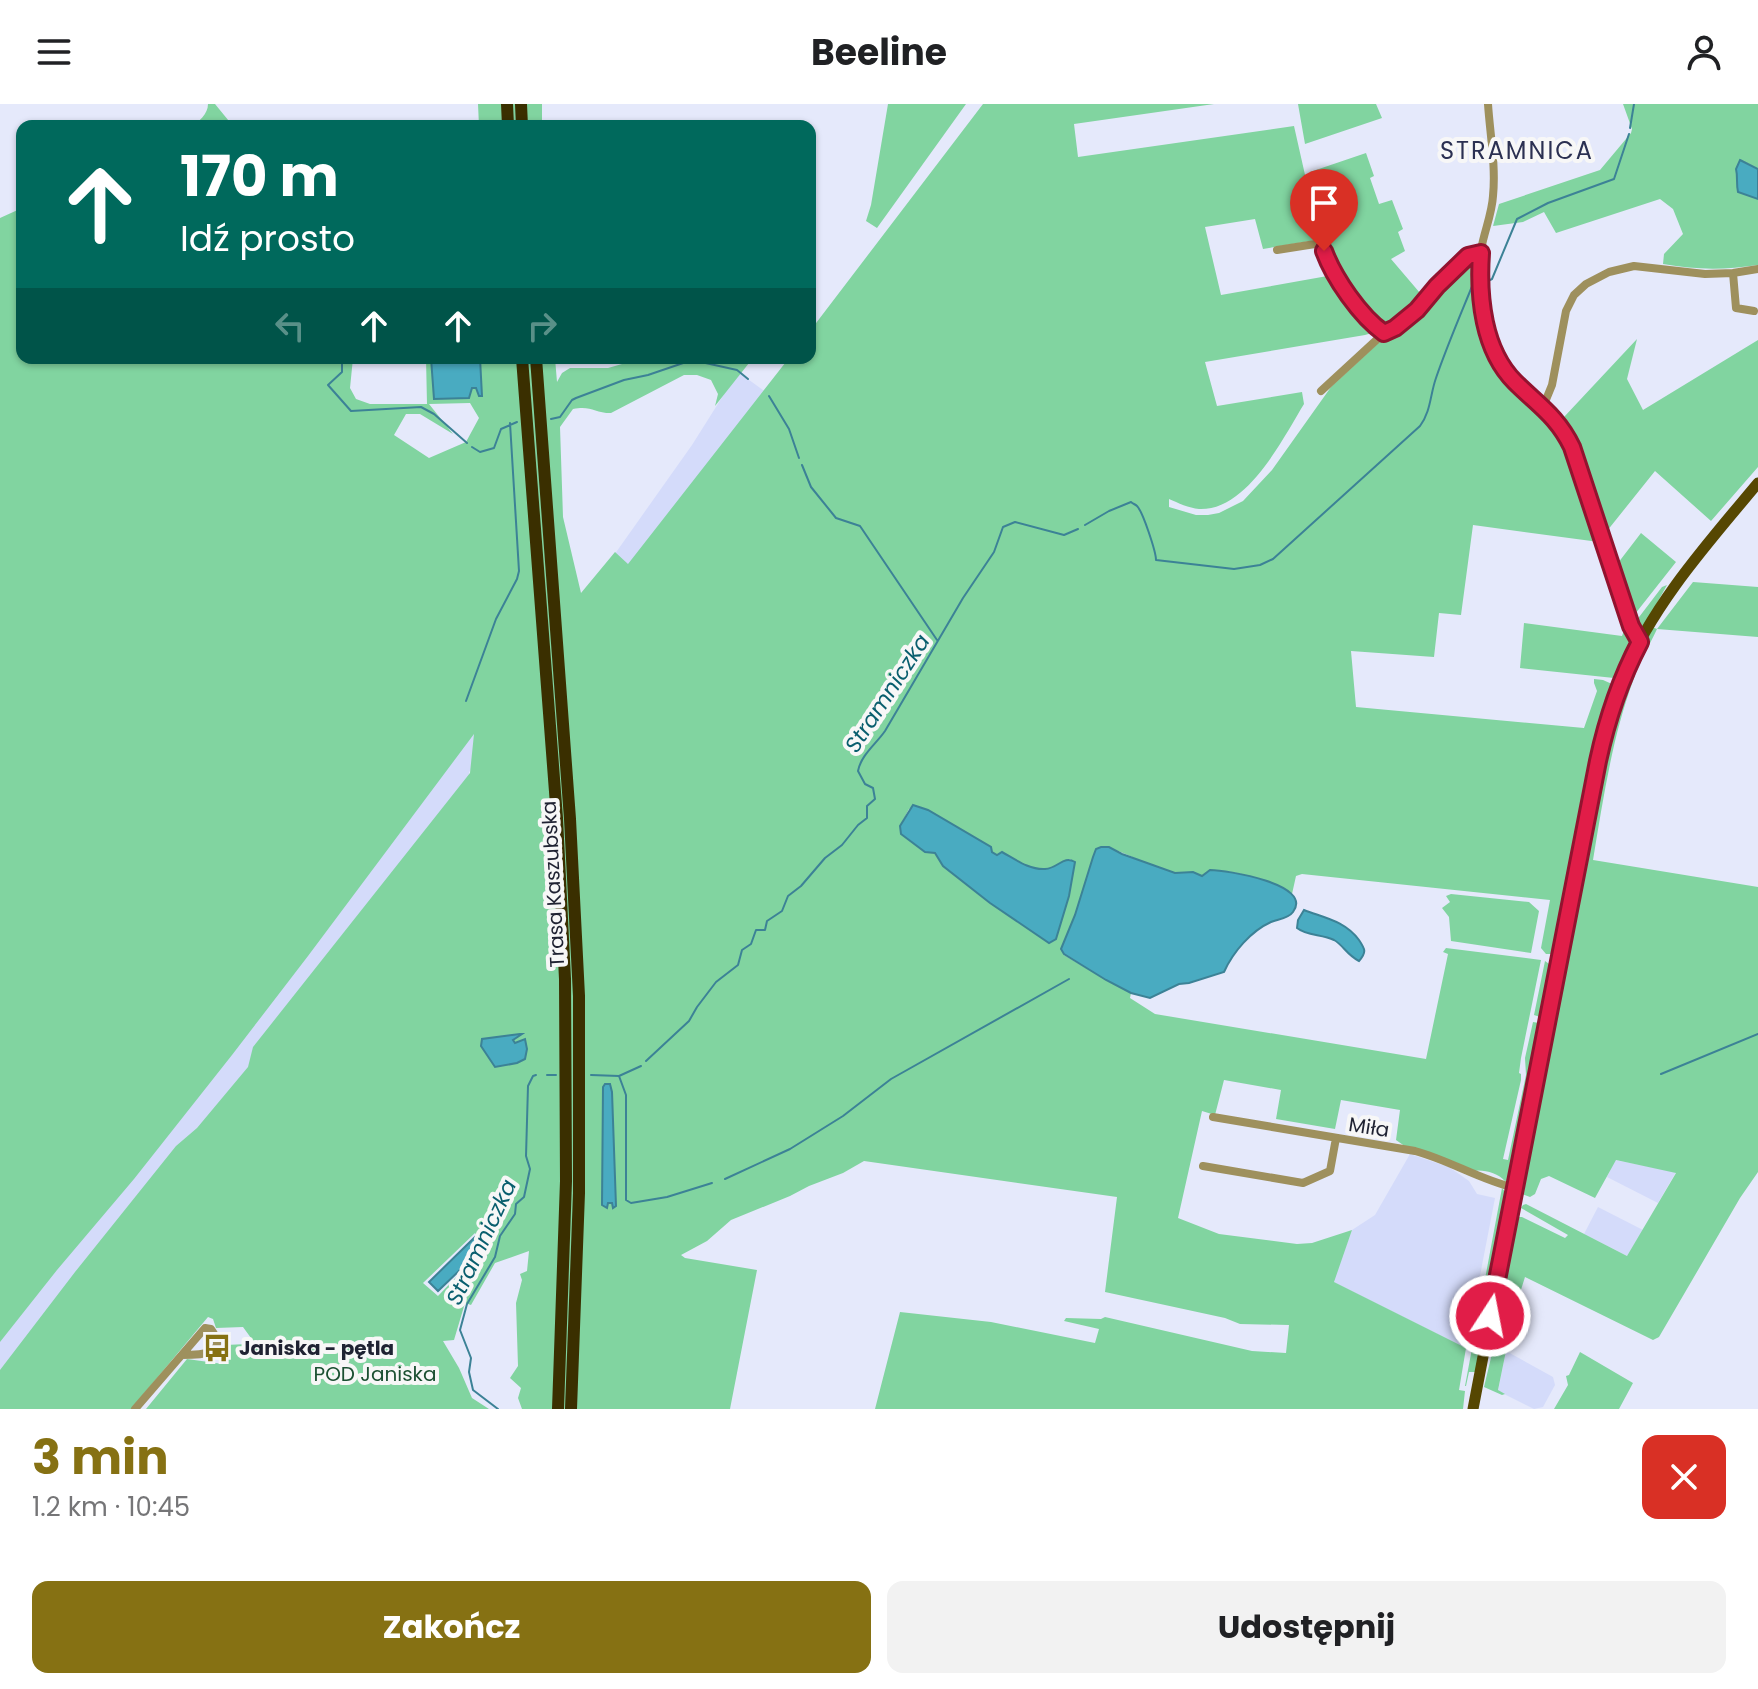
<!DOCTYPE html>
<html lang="pl">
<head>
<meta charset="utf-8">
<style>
	:root { --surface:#fff; --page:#f2f2f2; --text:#202124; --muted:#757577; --accent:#867113 }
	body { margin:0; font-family:Poppins,sans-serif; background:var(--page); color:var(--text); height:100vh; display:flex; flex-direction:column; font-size:30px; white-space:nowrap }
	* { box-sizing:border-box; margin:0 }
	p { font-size:26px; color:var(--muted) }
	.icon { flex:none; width:44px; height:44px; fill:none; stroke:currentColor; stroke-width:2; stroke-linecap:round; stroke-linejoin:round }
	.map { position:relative; height:1305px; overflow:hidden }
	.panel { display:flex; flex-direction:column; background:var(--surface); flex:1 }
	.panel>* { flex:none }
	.hud { position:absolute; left:16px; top:16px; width:800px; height:244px; border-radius:16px; box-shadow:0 2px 6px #0004; background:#00695c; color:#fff; overflow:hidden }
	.pin { position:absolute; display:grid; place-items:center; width:68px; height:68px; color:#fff; margin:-82px -34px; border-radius:50% 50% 50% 0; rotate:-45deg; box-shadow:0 0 8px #0007 }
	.pin .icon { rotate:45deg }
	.me { position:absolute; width:88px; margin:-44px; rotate:11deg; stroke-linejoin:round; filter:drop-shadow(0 0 6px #0008) }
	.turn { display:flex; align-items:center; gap:28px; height:168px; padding:0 32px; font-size:36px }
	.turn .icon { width:104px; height:104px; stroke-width:2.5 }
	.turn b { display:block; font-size:56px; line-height:68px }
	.lanes { display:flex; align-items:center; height:76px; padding:0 32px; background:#0003; justify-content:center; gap:40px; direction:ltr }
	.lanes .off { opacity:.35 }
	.round { display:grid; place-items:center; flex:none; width:84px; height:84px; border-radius:16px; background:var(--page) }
	.overview { display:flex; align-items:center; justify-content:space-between; height:136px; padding:0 32px }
	h1 { font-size:48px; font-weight:700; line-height:60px; color:var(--accent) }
	.button { display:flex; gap:16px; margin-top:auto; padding:16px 32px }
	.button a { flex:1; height:92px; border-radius:16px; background:var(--accent); color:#fff; font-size:32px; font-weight:700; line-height:92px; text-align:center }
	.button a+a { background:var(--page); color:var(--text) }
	header { display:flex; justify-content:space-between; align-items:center; height:104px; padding:0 32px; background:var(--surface); font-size:36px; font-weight:700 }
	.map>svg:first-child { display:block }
</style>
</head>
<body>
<header><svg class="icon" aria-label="menu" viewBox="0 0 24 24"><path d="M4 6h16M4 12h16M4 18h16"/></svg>Beeline<svg class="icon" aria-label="person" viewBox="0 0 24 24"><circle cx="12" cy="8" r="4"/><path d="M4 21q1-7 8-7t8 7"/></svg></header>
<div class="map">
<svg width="1758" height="1305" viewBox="0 0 1758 1305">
	<rect width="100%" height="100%" fill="#e5e9fb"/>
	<!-- built -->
	<path fill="#d4dbfa" d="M 738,268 L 774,294 L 508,624 L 469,668 L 469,675 L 290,915 L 0,1277 L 0,1226 L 313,802 L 612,454 L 692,341 Z
		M 1410,1050 L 1449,1063 L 1469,1077 L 1477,1090 L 1495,1094 L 1466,1244 L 1333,1178 L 1352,1126 L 1375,1111 Z
		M 1615,1056 L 1676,1068 L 1658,1099 L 1607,1073 Z
		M 1598,1103 L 1643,1126 L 1627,1152 L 1584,1130 Z
		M 1506,1247 L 1553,1273 L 1555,1281 L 1543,1303 L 1534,1305 L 1498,1287 Z"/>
	<!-- green -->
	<path fill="#81d4a0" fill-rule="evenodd" d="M 208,0 L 215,0 L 233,22 L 191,22 C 199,18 208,10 208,0 Z
		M 478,0 L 542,0 L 542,22 L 479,22 Z
		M 888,0 L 966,0 L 877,124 L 866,117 L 871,101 Z
		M 983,0 L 1214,0 L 1074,20 L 1078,53 L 1294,22 L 1319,133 L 1316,136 L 1263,145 L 1255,115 L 1205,123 L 1221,191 L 1333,171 L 1374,226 L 1372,229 L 1365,231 L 1205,258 L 1217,302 L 1302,288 L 1304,300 C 1282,336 1247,407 1199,405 C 1189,404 1178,399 1169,395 L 1169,403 L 1196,411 L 1208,411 L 1219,409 L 1243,397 L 1272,366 L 1331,283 L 1386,232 L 1409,218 L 1447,177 L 1470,160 L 1477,163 C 1477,218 1478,248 1519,288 C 1530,298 1546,309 1554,322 C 1561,332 1564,345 1569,356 C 1580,383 1590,410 1599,438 L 1473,421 L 1461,511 L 1439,509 L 1434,553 L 1351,547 L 1356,603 L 1584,624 L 1597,587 L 1594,579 L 1594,575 L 1603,576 L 1612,580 L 1613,587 L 1610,586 C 1583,672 1570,762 1554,850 L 1546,850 L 1541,844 L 1550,796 L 1302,770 L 1296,772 L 1292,790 C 1275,776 1232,766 1210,766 L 1202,772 C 1193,768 1187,769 1177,769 C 1166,768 1155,762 1145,759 C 1131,753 1111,740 1096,745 L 1075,811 L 1061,845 L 1064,851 L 1106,876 L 1131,889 L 1130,894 L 1155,910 L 1426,955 L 1448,850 L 1443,848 L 1446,844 L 1541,856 L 1521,954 L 1519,969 L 1521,970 L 1521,976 L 1503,1055 L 1508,1056 L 1526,971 L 1525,954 L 1533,918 L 1539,919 L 1543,924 L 1510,1076 L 1505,1077 C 1498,1069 1483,1065 1473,1067 L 1406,1043 L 1396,1036 L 1400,1006 L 1341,996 L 1335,1025 L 1276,1015 L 1281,986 L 1224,976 L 1215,1011 L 1202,1007 L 1178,1114 L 1219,1130 L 1297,1140 L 1312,1139 L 1352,1126 L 1334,1178 L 1466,1244 L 1459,1286 L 1465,1287 L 1463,1305 L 875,1305 L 900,1208 L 991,1218 L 1095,1239 L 1099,1225 L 1064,1217 L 1066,1214 L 1101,1215 L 1105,1213 L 1252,1247 L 1286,1249 L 1289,1221 L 1240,1220 L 1225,1214 L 1105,1188 L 1117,1093 L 864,1057 L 843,1069 L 809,1082 L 790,1092 L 731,1116 L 707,1137 L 681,1151 L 685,1154 L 757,1166 L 730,1305 L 522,1305 L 518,1294 L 521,1284 L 510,1274 L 518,1262 L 516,1199 L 522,1176 L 520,1170 L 527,1167 L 529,1147 L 495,1159 L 471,1201 L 465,1199 L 454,1236 L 443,1237 L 459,1264 L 472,1294 L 489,1305 L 146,1305 L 187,1255 L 223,1260 L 227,1254 L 217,1252 L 218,1247 L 224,1247 L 225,1241 L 248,1240 L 251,1234 L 243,1223 L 216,1224 L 213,1215 L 208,1213 L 131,1305 L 0,1305 L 0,1266 L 75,1168 L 176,1042 L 197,1024 L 248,963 L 253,943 L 470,669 L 474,630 L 308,852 L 232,951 L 134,1075 L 57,1166 L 0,1238 L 0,114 L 22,104 L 22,254 L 353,254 L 350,284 L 356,295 L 370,300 L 427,300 L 426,254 L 555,254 L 557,278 L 562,269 L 570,264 L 608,264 L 643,254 L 753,254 L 715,302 L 718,290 L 711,276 L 697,271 L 684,271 L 611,309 C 594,309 591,301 573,305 L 560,323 L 563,413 L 581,489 L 615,448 L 628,460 L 789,254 L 810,254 L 810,227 ZM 470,299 L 479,314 L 466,338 L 429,354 L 394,331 L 406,310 L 420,310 L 453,330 L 429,300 ZM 917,702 L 990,743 L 992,748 C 1009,757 1035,770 1054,763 C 1060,761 1064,756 1070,755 L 1075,759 L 1069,792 L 1056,835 L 1049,839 L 990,799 L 944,762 L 935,749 L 900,722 L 909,705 ZM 475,1129 L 486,1142 L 438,1192 L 423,1179 Z
		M 1298,0 L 1376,0 L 1382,14 L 1305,40 Z
		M 1623,0 L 1758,0 L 1758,65 L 1745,58 L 1738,73 L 1738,88 L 1758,95 L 1758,161 C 1724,166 1697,166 1663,160 L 1664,150 L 1683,130 L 1673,105 L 1660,95 L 1556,129 L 1544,108 L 1523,118 L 1493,122 L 1499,100 L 1600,66 L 1631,29 L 1632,25 Z
		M 1366,49 L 1374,72 L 1370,74 L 1379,100 L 1392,96 L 1403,125 L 1398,128 L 1405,147 L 1391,155 L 1420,189 L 1387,224 L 1342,176 L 1330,152 L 1310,68 Z
		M 1637,235 L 1627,275 L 1643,306 L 1758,236 L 1758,363 L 1711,417 L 1655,367 L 1607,427 C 1598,400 1582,332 1564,313 Z
		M 1641,429 L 1676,458 L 1635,510 L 1618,459 Z
		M 1693,478 L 1758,483 L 1758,533 L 1657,525 C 1649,542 1639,559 1633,577 C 1612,634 1603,696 1593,756 L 1758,783 L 1758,1068 L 1740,1094 L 1659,1233 L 1653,1236 L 1525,1173 L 1514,1208 L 1498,1286 L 1505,1290 L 1502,1291 L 1484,1283 L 1499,1220 L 1496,1219 L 1496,1204 L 1514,1113 L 1522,1113 L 1565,1134 L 1568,1131 L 1521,1104 L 1523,1101 L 1526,1100 L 1627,1152 L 1676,1069 L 1616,1056 L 1595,1094 L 1549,1072 L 1541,1075 L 1535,1090 L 1530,1093 L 1522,1090 L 1519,1081 L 1599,665 L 1626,575 L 1652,523 L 1657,525 Z
		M 1667,481 L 1643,524 L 1638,526 L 1633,521 L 1662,483 Z
		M 1524,519 L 1622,532 L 1626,521 L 1632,541 L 1617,572 L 1614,574 L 1520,564 Z
		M 1451,790 L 1529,798 L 1539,807 L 1531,849 L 1451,837 L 1449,813 L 1442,804 L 1450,798 L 1446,792 Z
		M 1545,857 L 1552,862 L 1545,910 L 1540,913 L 1534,911 Z
		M 1502,1084 L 1509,1093 L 1476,1268 L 1469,1268 L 1466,1282 L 1465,1282 Z
		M 1580,1248 L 1633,1279 L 1619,1305 L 1554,1305 L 1568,1281 L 1566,1272 L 1569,1271 Z"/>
	<!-- water -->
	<path fill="#49abc1" stroke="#3c8296" stroke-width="2" d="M 1740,56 L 1758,65 L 1758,95 L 1738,88 C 1736,79 1738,73 1736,65 Z
		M 431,254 L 480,254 L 482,292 L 479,292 L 476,284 L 472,284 L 469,294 L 434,295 Z
		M 913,701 L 928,706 L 991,743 L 992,748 L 997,751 L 1002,748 C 1015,755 1029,766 1045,765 C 1059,764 1063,751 1075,758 L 1069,792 L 1056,835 L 1049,839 L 990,799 L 943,762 L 935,749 L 925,748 L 901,730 L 900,722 Z
		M 1101,743 L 1109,743 L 1122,750 L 1175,769 L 1193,768 L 1202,772 L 1210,766 C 1226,766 1314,780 1293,808 C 1288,815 1278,815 1271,818 C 1251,827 1233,848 1224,868 L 1189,879 L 1179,880 L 1150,894 L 1131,889 L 1106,876 L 1064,850 L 1061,845 L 1075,811 L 1093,753 L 1096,745 Z
		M 1304,806 C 1325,814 1345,817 1359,836 C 1365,845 1367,848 1359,857 C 1347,851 1343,841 1334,836 C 1322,830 1307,832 1297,824 L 1298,816 Z
		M 520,930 L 522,930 L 513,936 L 515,939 L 525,935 L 527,945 L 525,955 L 517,959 L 495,963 L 481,942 L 482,935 Z
		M 605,980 L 610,980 L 612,988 L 616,1102 L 613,1104 L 612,1099 L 608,1099 L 607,1104 L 602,1101 L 603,983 Z
		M 475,1133 L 484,1143 L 438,1187 L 429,1178 Z"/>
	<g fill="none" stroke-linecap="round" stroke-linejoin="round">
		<!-- stream -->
		<path stroke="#3c8296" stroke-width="2" d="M 1630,24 L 1634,0
			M 1486,178 L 1492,175 L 1517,115 L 1548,99 L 1614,75 L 1629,30
			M 342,254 L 342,268 L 328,281 L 351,307 L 421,303 L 434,310 L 467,339
			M 769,292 L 789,325 L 799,354
			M 551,315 L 560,313 L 572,296 L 576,294 L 624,276 L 648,271 L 692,256 L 737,266 L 748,275
			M 472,343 L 480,348 L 494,344 L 501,325 L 517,318
			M 802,361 L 811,383 L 836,414 L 860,422 L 937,536
			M 1085,421 L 1109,407 L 1131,398 C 1133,400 1135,400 1137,402 C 1143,408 1156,448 1156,456 L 1234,465 L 1260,461 L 1273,455 L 1420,322 C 1431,307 1430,291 1436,274 C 1447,242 1460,212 1473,180 L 1476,179
			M 466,597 L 496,515 L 517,475 L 519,467 L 510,319
			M 1542,909 L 1549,872
			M 646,957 L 689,917 L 697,903 L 716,878 L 738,861 L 742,846 L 751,840 L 756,826 L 765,826 L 767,817 L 782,807 L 788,792 L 801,782 L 825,754 L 842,741 L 858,721 L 867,714 L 867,702 L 875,695 L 873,684 L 865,680 L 858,667 C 861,651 876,640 885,627 L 963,494 L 994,448 L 1003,423 L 1015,418 L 1064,431 L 1078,425
			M 1661,970 L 1758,930
			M 547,971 L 556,971
			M 591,971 L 619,972 L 641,962
			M 1530,971 L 1539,922
			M 619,972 L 626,991 L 626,1096 L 631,1099 L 667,1093 L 712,1079
			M 725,1075 L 790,1045 L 843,1012 L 891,975 L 1069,875
			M 498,1305 L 473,1286 L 469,1268 L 471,1254 L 460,1226 L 467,1200 L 495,1153 L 500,1132 L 515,1110 L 516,1100 L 524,1093 L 530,1065 L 526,1052 L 528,982 L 533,972 L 536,971"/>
		<!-- minor -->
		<path stroke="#9e905d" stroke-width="8" d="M 1488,0 C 1490,30 1496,62 1493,92 C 1492,110 1484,128 1481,146 C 1477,176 1483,228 1497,255 C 1511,280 1538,295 1557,316 C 1563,324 1568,334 1572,343 L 1631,522 L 1640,538
			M 1277,146 L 1315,140 L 1321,141 C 1325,149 1327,157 1331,165 C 1341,184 1367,217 1384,229 L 1395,224 L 1417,206 L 1437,182 L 1468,152 L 1481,149
			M 1733,169 L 1736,204 L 1754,207
			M 1321,287 L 1384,229
			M 1543,303 L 1552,281 L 1566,207 L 1574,191 L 1586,180 L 1609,168 L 1634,162 L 1705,170 L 1733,169 L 1758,165
			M 1213,1013 L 1415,1047 C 1449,1056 1480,1076 1515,1084
			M 1203,1062 L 1303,1079 L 1330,1067 L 1336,1034
			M 135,1305 L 205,1224 L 211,1225 C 230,1251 200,1251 182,1251"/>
		<!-- major -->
		<path stroke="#564702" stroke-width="11" d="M 1473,1305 L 1589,698 C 1598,656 1606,614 1622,574 C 1653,500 1707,440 1758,379"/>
		<!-- highway -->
		<path stroke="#3a2f00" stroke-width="12" d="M 507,0 L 508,22
			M 521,0 L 522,22
			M 522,254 L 557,714 L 565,875 L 566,1077 L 558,1305
			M 536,254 L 570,715 L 579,892 L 579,1089 L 571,1305"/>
	</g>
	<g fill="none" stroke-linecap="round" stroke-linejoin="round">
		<defs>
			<path id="route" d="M 1324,147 C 1334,174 1360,212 1384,229 L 1395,224 L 1417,206 L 1437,182 L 1468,152 L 1481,149 C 1478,193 1483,246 1515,278 C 1538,301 1557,312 1572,343 L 1631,522 L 1640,538 C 1620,576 1607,615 1598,657 L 1490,1212"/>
		</defs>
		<!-- route casing -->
		<use href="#route" stroke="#92132f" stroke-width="20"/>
		<!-- route -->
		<use href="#route" stroke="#e11d48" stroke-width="14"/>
	</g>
	<!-- icons -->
	<defs>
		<symbol id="bus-bare" viewBox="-9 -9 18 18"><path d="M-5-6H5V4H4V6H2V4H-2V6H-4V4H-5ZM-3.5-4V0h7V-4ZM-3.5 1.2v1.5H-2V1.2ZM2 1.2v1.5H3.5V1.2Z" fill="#867113" stroke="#f7f7f7" stroke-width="2.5" paint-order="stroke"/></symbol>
	</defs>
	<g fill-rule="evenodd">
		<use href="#bus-bare" x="197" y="1224" width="40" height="40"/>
	</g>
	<g text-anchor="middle" stroke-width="8" stroke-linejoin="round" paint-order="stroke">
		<!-- street labels -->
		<g font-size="20" fill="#1f2232" stroke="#f7f7f7">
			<text transform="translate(553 780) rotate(-93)" y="7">Trasa Kaszubska</text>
			<text transform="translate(1369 1023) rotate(9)" y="7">Miła</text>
		</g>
		<!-- poi labels -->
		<g font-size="20" font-weight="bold" fill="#1f2232" stroke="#f7f7f7" text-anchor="start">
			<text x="239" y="1251">Janiska - pętla</text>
		</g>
		<!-- park labels -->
		<g font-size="20" fill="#1b5032" stroke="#f7f7f7">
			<text x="375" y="1277">POD Janiska</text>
		</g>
		<!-- water labels -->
		<g font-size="22" font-style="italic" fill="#095e6e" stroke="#f7f7f7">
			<text transform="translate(887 589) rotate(-57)" y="8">Stramniczka</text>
			<text transform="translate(481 1138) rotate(-65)" y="8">Stramniczka</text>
		</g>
		<!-- quarter labels -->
		<g font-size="24" letter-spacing="2" fill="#2b3052" stroke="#f7f7f7">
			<text x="1517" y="55">STRAMNICA</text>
		</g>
	</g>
</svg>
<div class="pin" style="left:1324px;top:147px;background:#d93025"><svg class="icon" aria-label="arrive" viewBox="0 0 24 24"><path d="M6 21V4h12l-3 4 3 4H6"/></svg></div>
<svg class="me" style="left:1490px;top:1212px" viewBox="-20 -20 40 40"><circle r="17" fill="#e11d48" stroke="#fff" stroke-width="3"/><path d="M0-11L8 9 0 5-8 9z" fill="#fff"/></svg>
<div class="hud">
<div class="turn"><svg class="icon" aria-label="ahead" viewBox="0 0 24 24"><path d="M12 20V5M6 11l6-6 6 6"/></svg><div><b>170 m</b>Idź prosto</div></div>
<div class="lanes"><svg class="icon off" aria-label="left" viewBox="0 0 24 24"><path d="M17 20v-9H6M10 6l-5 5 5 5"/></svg><svg class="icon" aria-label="ahead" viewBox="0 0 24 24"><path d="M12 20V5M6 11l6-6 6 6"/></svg><svg class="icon" aria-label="ahead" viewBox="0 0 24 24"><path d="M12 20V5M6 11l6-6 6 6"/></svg><svg class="icon off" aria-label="right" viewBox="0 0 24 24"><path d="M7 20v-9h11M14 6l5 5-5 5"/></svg></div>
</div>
</div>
<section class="panel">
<div class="overview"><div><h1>3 min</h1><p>1.2 km · 10:45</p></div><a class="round" style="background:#d93025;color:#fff"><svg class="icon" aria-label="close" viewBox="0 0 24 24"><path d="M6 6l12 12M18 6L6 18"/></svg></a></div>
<div class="button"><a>Zakończ</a><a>Udostępnij</a></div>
</section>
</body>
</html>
